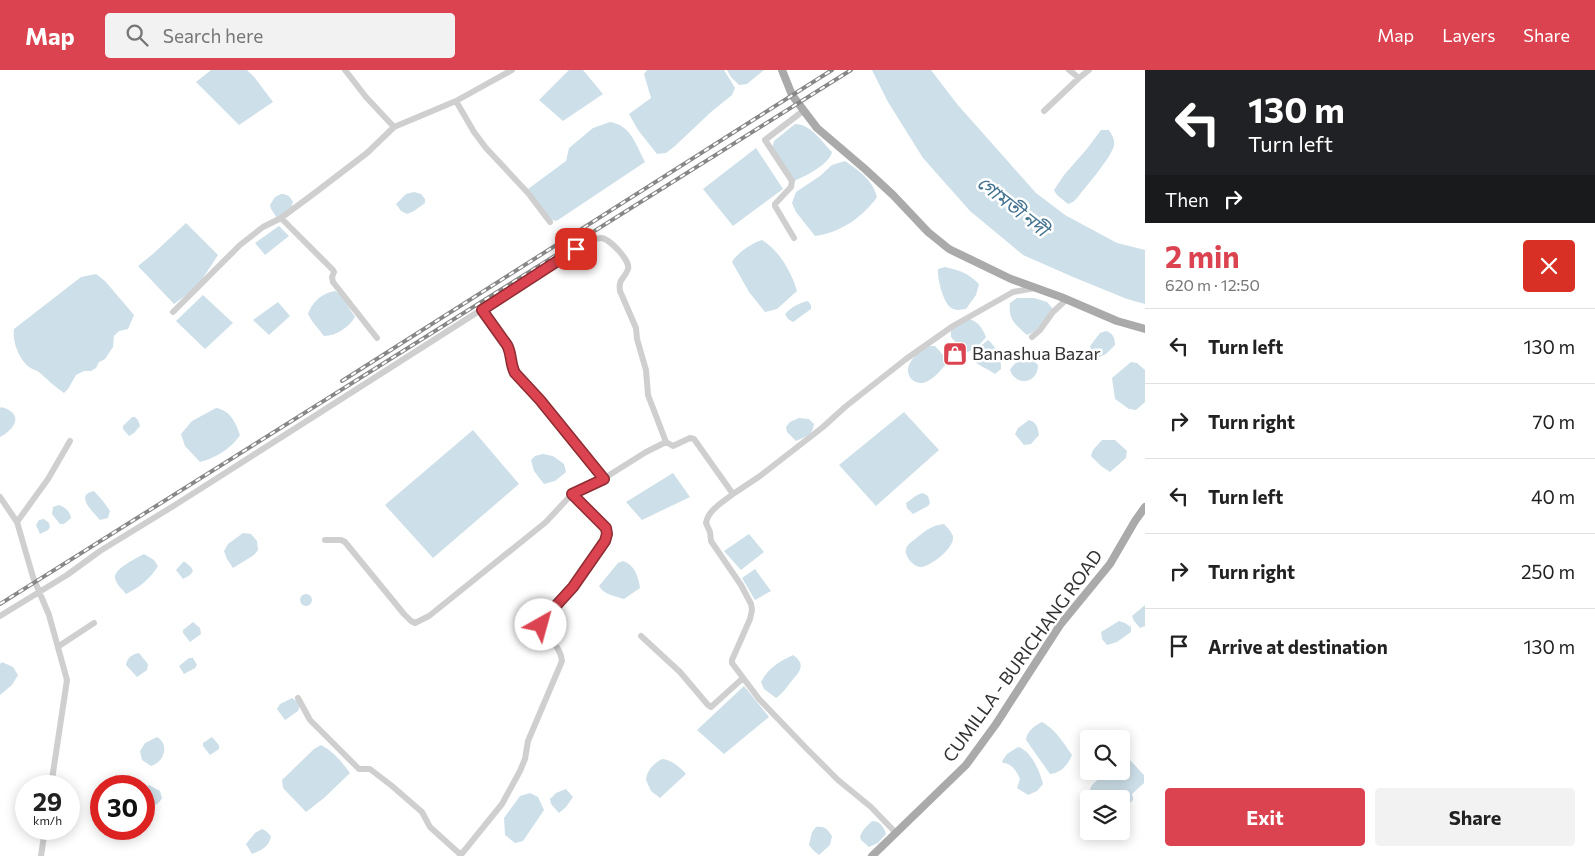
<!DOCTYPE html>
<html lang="en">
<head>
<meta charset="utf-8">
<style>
	:root { --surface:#fff; --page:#f2f2f2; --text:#222; --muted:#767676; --line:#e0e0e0; --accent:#da434f }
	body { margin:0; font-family:Commissioner,"Noto Sans Bengali",sans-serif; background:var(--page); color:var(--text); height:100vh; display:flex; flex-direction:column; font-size:19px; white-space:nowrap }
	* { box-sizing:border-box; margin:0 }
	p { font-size:16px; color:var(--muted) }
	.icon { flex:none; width:28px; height:28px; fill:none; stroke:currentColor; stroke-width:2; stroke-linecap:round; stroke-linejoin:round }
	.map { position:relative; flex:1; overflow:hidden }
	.panel { display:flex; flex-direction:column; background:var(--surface); width:450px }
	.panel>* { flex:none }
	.guide { background:#202124; color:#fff; overflow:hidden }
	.buttons { position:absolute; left:1080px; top:660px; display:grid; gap:10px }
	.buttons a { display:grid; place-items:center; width:50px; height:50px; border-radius:5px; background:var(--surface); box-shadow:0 2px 12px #0003; font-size:25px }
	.speed { position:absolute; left:15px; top:705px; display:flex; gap:10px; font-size:25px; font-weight:700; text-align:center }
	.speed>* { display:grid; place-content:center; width:65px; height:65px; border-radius:50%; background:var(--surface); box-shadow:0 2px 12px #0003; line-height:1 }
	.speed small { font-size:12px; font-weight:400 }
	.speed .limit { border:8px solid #d22; background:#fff; color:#111 }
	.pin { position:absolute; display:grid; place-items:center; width:42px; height:42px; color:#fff; margin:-21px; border-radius:10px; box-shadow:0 2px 8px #0006 }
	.me { position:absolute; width:55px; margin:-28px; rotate:38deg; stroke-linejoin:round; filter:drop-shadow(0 0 4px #0008) }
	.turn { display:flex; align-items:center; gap:18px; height:105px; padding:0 20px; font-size:22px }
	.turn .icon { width:65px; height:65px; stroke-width:2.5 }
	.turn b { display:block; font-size:35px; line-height:42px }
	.then { display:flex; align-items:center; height:48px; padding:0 20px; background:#0003; gap:10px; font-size:19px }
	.round { display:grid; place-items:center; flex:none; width:52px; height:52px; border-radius:5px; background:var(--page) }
	.head { display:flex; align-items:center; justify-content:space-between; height:85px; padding:0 20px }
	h1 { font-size:30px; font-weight:700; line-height:38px; color:var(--accent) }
	.button { display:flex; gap:10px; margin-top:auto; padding:10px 20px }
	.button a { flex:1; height:58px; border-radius:5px; background:var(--accent); color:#fff; font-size:20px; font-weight:700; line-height:58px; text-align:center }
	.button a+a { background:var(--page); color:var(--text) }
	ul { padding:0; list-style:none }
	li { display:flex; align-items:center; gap:15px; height:75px; padding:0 20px; border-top:1px solid var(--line) }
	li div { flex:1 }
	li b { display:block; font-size:19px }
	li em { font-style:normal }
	header { display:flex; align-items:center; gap:30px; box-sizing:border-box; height:70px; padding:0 25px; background:var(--accent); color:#fff }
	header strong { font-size:24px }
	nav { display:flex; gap:28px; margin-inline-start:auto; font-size:18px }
	.search { width:350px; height:45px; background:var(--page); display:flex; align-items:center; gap:12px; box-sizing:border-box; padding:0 18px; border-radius:5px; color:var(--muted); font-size:19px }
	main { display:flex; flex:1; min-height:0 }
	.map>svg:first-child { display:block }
</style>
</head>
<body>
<header>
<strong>Map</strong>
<div class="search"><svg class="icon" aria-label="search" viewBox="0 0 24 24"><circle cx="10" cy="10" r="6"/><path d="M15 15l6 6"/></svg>Search here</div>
<nav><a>Map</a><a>Layers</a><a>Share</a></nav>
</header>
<main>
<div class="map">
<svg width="1145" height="786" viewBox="0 0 1145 786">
	<rect width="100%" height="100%" fill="#fff"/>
	<!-- water -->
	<path fill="#cddfe9" d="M 211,0 L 247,0 L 255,8 L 273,32 L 239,55 L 196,12 Z
		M 569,0 L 583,0 L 603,24 L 563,51 L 539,30 Z
		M 647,0 L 724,0 L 735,18 L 732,25 L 711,42 L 675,76 L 666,83 L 657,84 L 638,60 L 629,44 L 651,28 L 644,4 Z
		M 727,0 L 764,0 L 747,14 L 739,15 L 731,7 Z
		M 872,0 L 931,0 L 957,34 L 1036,123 L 1065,145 L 1117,173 L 1145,180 L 1145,234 L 1127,229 L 1073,207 L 1023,185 L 970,141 L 923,88 L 888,32 Z
		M 610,52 C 631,55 636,75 645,92 L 558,150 L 555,151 L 549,148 L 528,119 L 566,91 L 569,78 L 593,58 Z
		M 795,54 C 811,54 822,72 832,82 C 830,94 804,107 794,111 L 772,78 L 774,71 Z
		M 1101,60 L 1109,60 C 1112,65 1115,69 1114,75 C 1112,87 1086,116 1078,127 L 1073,132 L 1068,134 L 1057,125 L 1054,120 L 1064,105 L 1086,80 Z
		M 756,78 L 783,119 L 733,156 L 703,119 Z
		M 845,91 C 859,101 873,110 877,127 C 863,147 840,163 815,166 L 796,142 L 792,133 L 796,122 L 820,106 L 832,95 Z
		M 414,122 L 421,124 L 425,129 L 425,133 L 414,141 L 407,144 L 401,141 L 396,134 L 406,124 Z
		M 281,124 C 287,124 290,126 293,132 L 291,138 L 277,148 L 271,139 L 270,135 L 275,127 Z
		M 186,153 L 218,185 L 197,217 L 174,234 L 138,196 L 154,183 Z
		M 279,156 L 289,166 L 265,185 L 255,173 Z
		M 762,170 C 779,180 792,203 797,221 L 777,239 L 765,242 L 749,222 L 732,192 C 737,183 752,173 762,170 Z
		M 945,197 C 959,200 968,203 979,214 L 976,225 L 966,239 C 960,240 955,241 950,237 C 943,231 937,208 938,199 Z
		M 96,204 L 105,211 L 134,245 L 128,259 L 119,261 L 114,266 L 113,277 L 105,289 L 99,292 L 96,298 L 91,301 L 84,301 L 76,305 L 68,319 L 64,323 C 55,317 48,310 40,303 C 37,300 33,300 29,297 C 19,289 12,271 14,259 L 81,207 Z
		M 335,221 L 341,225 L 355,247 C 349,257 336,266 324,266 L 312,251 L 308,244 C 312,232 322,223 335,221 Z
		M 203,225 L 233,253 L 205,279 L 176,251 Z
		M 1017,228 L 1034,228 L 1047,232 L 1053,239 C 1044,251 1041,259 1027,265 C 1015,254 1008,250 1010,233 Z
		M 808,231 L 811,235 L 811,239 L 793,252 L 788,249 L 785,244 C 792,237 798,233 808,231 Z
		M 278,232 L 290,246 L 269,265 L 253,250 Z
		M 969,249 C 979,252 982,258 986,267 C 980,275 974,280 965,283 L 951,267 L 951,261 L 955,257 Z
		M 1106,261 C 1113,263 1115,268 1115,275 L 1106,284 L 1099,287 L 1092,283 L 1090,276 L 1100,263 Z
		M 988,270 C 996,276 1002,290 1001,299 L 995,304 C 987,298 976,295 971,288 L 971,284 Z
		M 930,276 L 935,276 L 943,285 L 947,293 C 941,300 932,311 923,313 C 912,314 905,304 909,295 C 913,286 922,280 930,276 Z
		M 1027,287 L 1032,289 L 1038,295 C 1038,315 1015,316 1010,300 C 1014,293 1019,290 1027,287 Z
		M 1131,292 L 1137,293 L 1145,300 L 1145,332 L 1136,340 L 1129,339 L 1115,329 L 1112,308 Z
		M 1,337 C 24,343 16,359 0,367 L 0,338 Z
		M 216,338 C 230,340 236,353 240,365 C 232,378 214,389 200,392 L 185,376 L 181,364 L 192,351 Z
		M 904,342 L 939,380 L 876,436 L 839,395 Z
		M 132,347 L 135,347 L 138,350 L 140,356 L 134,363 L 129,366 L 123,359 L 123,356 Z
		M 799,348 L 809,349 L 814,354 C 813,365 805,367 796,371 L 787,362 L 786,357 L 790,352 Z
		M 1029,350 C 1036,352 1038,357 1039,365 L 1031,374 L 1024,375 L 1015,364 L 1018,358 Z
		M 473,360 L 519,414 L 433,488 L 385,435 Z
		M 1102,370 L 1115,370 L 1127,381 L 1126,388 L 1110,402 L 1101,396 L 1091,386 L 1093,380 Z
		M 543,384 L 553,386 L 564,394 L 566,402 L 555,411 L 544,414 L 534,401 L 531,390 L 535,386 Z
		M 673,403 L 690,427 L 642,450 L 626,432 Z
		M 94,421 L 103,431 L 110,441 L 108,448 L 100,450 C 93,442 74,425 94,421 Z
		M 923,423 L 928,426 L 930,433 L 928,436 L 913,444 L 907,438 L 906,433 L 917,425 Z
		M 59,435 C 65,437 70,441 71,448 L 64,454 L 60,454 L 52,444 L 53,437 Z
		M 44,449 L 49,453 L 50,457 L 48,460 L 40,464 L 36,455 L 39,450 Z
		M 944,454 C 947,457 951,461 953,466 C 955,478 932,495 922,497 C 914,498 904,486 906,479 C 907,475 911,472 914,470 C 924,462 931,455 944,454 Z
		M 243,463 L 251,464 L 257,471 L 258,480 L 254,485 L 233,498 L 227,489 L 224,481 L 228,474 Z
		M 749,464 L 764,482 L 741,500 L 724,481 Z
		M 144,484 L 154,490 L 158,496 C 151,508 139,518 126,524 C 122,519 115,513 115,507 C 115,498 137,488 144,484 Z
		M 623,491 C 635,495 638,506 640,518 L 624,529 C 615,526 604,525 599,516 L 618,493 Z
		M 183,492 L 185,492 L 191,497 L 193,501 L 190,505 L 183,509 L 176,500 Z
		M 755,499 L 771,521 L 755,530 L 742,508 Z
		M300 530a6 6 0 1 1 12 0a6 6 0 1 1-12 0Z
		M 1145,535 L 1145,556 L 1140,558 L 1134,551 L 1132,546 Z
		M 1119,551 L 1125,553 L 1131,557 L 1131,562 L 1117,572 L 1107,575 L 1102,569 L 1101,562 Z
		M 193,552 L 200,558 L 201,564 L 190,572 L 183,563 L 183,560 Z
		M 139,583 L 148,594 L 147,600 L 137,607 L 126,595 C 127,588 132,584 139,583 Z
		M 793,585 C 808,595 798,603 790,613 C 786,618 782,624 776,628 L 764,619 L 761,612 C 769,597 779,592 793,585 Z
		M 189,588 L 193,588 L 197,595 L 195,598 L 184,604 L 179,596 Z
		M 2,592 L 13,597 L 18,605 L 12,615 L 0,625 L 0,594 Z
		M 744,616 L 769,647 L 724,684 L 697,660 Z
		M 292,628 L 298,632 L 300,636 L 298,641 L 285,650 L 277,639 L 280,634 Z
		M 1042,652 C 1055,659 1063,672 1072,685 C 1068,695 1061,703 1050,704 L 1026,670 C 1027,661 1034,656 1042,652 Z
		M 157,667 C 170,675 164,692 151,696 L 142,690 L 140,681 L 145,673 Z
		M 212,667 L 219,675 L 219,679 L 210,685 L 203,676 L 203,673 Z
		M 321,675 C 334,682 342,692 350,703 L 324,728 L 306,742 L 283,718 L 282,710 L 314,679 Z
		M 1018,677 C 1031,680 1040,702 1043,714 L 1037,721 L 1028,725 L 1017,718 L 1020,709 C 1017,702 1012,693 1003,693 L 1002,691 L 1007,684 Z
		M 1124,688 L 1130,690 L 1144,705 L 1144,713 L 1132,724 L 1133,730 L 1121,741 L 1121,729 L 1098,729 L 1090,719 L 1092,715 L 1107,701 L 1121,701 L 1121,690 Z
		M 662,689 C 672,690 680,697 686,704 L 660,728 L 651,721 L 646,710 C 647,700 654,693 662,689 Z
		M 149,715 L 160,721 L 162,728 C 159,734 155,736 148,738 L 144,732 L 144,717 Z
		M 566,719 L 573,727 L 566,737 L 559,743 L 551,734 L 550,729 L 556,723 Z
		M 530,723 L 538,727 L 544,740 L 523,771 L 515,773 L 505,765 L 504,748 L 520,726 Z
		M 872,751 C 880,751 884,757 886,764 L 878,773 L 869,777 L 861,770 L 860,766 L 864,759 Z
		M 816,757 C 825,756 827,759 832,766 L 830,775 L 819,785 L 813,780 L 809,775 L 812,762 Z
		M 262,759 L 266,761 L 271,766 C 269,777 262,780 252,784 L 246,774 L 255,763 Z"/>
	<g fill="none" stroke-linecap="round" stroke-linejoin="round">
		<!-- minor -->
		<path stroke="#cfcfcf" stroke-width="6" d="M 345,0 L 366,27 L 394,57 L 456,31 L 474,62 L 486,78 L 528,123 L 550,152
			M 1069,0 L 1079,8 L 1089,0
			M 456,31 L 512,0
			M 1044,41 L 1079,8
			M 281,148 L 333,200 L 334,202 L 332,207 L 333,212 L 377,268
			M 794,168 L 775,136 L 775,134 L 791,117 L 792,111 L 765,70 L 803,41
			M 482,240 L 507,275 L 513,299 L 515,303 L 540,330 L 603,409
			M 173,242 L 240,175 L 263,157 L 281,148 L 316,122 L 367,83 L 394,57
			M 1032,267 L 1040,260 L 1053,242 L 1067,229
			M 733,424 C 723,432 708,440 706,453 L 710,462 L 711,471 L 741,515 L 751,534 L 752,540 L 750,549 L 732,590 L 732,593 L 759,629 L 806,678 L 838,710 L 871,737 L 896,763
			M 0,427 L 17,452 L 33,507 L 49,545 L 67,610 L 51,716
			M 17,452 L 48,409 L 70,371
			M 325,470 L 341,470 L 345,472 L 404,544 L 411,551 L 415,553 L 429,546 L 546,452 L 572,424 L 603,409 L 646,382 L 666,372
			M 0,546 L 67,505 L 100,481 L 175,435 L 589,171 C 592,170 597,168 601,168 C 609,168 631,191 628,199 C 625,209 618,208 620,221 L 636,258 L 637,269 L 646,300 L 648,325 L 666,372 L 673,376 L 690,368 L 694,369 L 733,424 L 760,406 L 823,357 L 845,337 L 906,289 L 953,256 L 1013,222 L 1035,218
			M 641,566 L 680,602 L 708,635 L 711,637 L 742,609
			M 59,576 L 94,553
			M 298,628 L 310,650 L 359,699 L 370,699 L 392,716 L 422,742 L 430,757 L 461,785
			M 41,786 L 45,759
			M 460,786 L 502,734 L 520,701 L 525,689 L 528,671 L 562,591 C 561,576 546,568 541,555 L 542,551 L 573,517 L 605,471 L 607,465 L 606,458 L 572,424"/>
		<!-- major -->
		<path stroke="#aaa" stroke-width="8" d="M 782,0 L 792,25 L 817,58 L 865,99 L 893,125 L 928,162 L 949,179 L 1011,209 L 1061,227 L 1117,251 L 1145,259
			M 872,786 L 966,695 L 996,654 L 1060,555 L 1110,494 L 1135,451 L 1145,437"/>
		<defs>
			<path id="rail" d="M 342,311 L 832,0
				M 0,534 L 851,0"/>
		</defs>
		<!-- rail casing -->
		<use href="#rail" stroke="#878787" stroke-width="4"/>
		<!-- rail -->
		<use href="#rail" stroke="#fff" stroke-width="2" stroke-dasharray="5.5" stroke-linecap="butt"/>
	</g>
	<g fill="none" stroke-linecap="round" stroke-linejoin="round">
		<defs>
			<path id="route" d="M 541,555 L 542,551 L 573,517 L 605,471 L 607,464 L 606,458 L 572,424 L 604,409 L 540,330 L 515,303 C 510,294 512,284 507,275 L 482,240 L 576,179"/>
		</defs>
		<!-- route casing -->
		<use href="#route" stroke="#8e2c33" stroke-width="12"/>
		<!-- route -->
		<use href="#route" stroke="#da434f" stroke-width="9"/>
	</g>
	<!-- icons -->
	<defs>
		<symbol id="shop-square" viewBox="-11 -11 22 22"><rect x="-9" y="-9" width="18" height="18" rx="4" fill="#da434f" stroke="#fff"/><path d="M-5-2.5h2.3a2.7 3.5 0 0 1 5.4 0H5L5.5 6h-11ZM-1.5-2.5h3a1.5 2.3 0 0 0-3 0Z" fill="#fff"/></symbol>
	</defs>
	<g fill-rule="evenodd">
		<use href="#shop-square" x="941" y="270" width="28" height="28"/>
	</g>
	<g text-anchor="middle" stroke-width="5" stroke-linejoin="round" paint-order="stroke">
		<!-- poi labels -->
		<g font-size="18" fill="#323232" stroke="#fff" text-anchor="start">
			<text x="972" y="290">Banashua Bazar</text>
		</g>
		<!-- street labels -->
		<g font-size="18" fill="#323232" stroke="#fff">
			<text transform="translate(1023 586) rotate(-54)" y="6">CUMILLA - BURICHANG ROAD</text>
		</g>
		<!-- water labels -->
		<g font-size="19" font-style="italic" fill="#447390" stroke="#fff">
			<text transform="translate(1013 136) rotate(38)" y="7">গোমতী নদী</text>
		</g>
	</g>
</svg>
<div class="buttons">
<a><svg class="icon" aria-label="search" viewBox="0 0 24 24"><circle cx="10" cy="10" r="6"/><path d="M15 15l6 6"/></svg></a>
<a><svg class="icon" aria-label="layers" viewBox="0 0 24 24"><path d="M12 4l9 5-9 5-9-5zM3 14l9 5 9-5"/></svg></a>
</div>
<div class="speed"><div>29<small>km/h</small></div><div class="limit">30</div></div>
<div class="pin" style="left:576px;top:179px;background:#d93025"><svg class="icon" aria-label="arrive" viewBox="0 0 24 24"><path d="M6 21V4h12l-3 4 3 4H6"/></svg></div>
<svg class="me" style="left:541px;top:555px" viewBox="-20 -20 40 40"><circle r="19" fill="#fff"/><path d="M0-13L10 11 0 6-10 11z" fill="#da434f"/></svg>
</div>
<section class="panel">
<div class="guide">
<div class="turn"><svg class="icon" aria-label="left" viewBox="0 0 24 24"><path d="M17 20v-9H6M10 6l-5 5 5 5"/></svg><div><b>130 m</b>Turn left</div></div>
<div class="then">Then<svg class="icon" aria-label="right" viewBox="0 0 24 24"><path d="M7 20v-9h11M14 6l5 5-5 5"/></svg></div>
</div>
<div class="head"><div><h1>2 min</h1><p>620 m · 12:50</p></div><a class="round" style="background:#d93025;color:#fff"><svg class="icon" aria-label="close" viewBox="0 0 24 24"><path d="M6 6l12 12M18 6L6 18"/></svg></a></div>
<ul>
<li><svg class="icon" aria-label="left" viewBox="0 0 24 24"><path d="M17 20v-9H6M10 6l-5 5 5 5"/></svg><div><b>Turn left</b></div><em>130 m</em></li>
<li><svg class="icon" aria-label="right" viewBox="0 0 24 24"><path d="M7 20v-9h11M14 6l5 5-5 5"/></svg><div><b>Turn right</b></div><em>70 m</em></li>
<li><svg class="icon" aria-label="left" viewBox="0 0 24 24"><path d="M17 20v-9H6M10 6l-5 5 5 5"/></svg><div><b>Turn left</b></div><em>40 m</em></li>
<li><svg class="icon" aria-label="right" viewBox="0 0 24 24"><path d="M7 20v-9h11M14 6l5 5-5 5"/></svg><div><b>Turn right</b></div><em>250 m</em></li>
<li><svg class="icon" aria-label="arrive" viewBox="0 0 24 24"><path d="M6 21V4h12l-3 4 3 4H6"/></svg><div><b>Arrive at destination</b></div><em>130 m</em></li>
</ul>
<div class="button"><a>Exit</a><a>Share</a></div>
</section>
</main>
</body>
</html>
